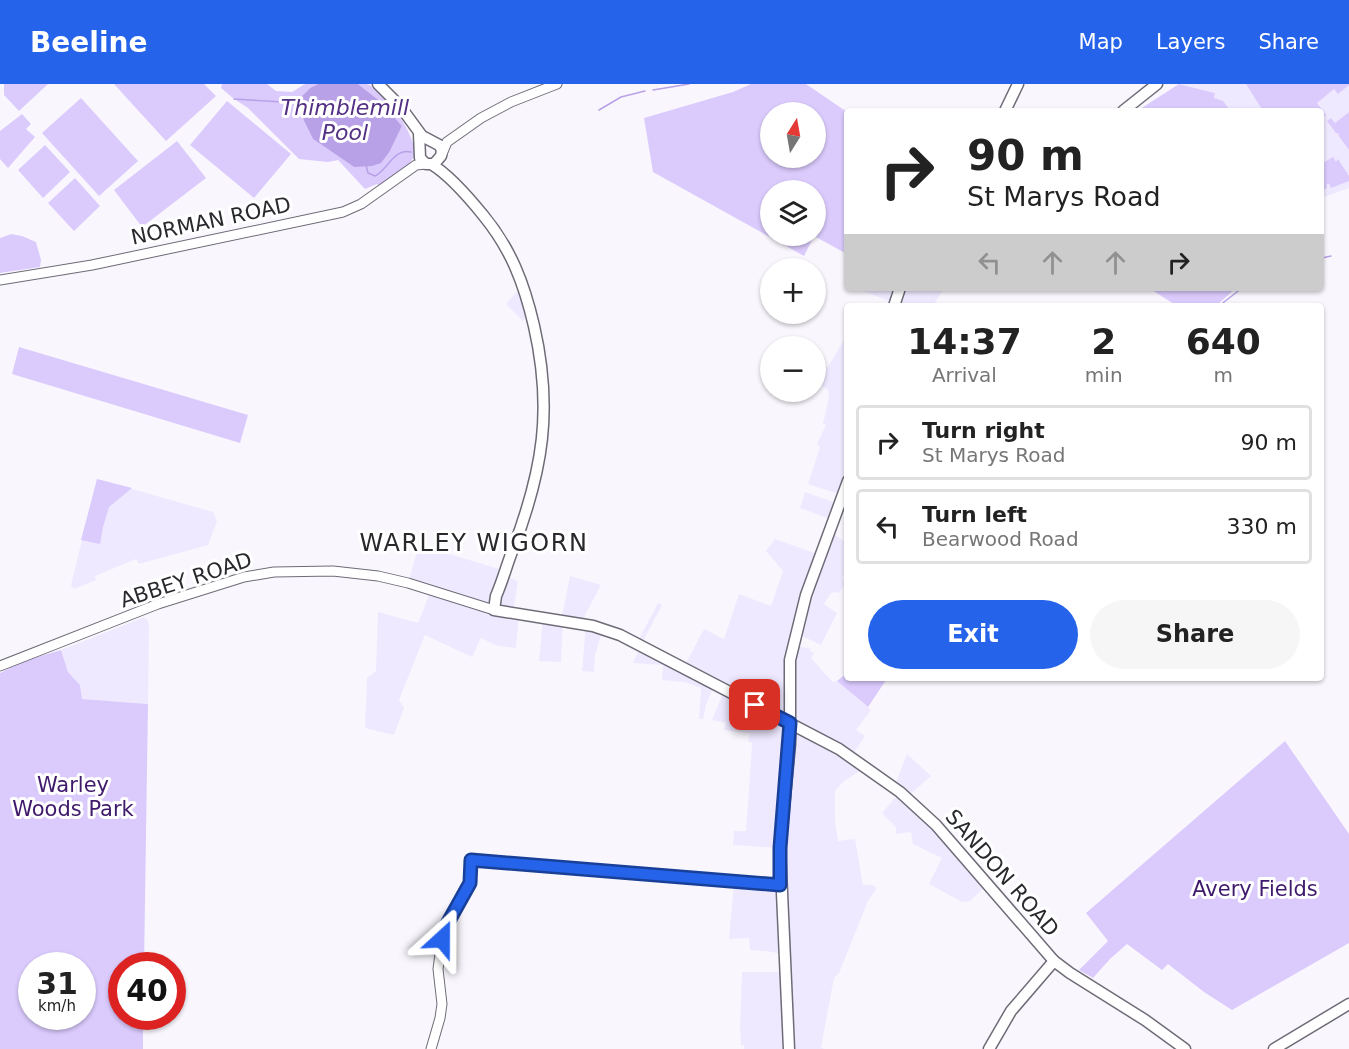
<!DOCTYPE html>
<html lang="en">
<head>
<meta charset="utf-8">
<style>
	:root { --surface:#fff; --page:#f6f6f6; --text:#222; --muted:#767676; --line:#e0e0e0; --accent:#2563eb }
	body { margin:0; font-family:"DejaVu Sans",sans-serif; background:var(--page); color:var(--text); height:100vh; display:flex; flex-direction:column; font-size:22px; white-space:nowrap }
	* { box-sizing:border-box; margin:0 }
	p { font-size:20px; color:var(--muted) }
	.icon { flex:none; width:33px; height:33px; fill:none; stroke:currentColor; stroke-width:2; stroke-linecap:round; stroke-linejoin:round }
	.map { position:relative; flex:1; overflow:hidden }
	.panel { position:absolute; left:844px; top:219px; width:480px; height:378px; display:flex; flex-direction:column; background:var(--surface); border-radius:6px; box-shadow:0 2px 4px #0004 }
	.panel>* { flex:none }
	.hud { position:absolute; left:844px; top:24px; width:480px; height:183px; border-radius:6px; box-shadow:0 2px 4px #0004; background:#fff; color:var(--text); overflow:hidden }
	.needle { width:39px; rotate:11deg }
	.controls { position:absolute; left:760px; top:18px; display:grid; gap:12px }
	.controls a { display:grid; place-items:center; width:66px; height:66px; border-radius:50%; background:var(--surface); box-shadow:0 2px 4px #0004; font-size:30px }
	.speed { position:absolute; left:18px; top:868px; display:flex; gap:12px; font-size:30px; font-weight:700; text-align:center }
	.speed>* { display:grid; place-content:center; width:78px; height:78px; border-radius:50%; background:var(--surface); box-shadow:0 2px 4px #0004; line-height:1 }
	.speed small { font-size:15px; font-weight:400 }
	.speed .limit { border:9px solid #d22; background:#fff; color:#111 }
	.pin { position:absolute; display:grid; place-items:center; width:51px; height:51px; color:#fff; margin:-26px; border-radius:12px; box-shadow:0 3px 9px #0006 }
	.me { position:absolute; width:66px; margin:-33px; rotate:24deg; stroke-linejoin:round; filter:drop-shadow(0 0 4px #0008) }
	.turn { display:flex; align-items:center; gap:21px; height:126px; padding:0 24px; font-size:27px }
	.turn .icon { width:78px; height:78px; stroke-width:2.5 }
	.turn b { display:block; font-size:42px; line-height:51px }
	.lanes { display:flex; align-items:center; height:57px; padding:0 24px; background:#0003; justify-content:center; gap:30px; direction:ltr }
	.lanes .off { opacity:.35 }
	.eta { display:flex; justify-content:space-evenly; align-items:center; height:102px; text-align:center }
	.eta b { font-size:36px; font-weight:800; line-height:42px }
	.action { display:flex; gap:12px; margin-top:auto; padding:12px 24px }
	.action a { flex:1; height:69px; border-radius:36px; background:var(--accent); color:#fff; font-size:24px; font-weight:800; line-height:69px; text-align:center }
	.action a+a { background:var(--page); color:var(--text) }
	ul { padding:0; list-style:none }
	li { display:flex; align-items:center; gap:18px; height:75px; margin:0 12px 9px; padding:0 12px; border:3px solid var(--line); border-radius:6px }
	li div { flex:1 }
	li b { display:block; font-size:22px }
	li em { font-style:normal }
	header { display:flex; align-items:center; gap:36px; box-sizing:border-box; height:84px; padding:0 30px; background:var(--accent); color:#fff }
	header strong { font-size:28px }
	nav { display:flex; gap:33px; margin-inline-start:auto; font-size:21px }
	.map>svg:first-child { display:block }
</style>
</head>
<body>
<header>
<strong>Beeline</strong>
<nav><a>Map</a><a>Layers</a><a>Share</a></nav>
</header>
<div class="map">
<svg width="1349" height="965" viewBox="0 0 1349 965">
	<rect width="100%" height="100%" fill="#f9f7fd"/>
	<!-- built -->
	<path fill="#efe9ff" d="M 1181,0 L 1349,0 L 1349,104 L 1322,114 L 1322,27 L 1231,27 L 1226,20 L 1214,14 L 1215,9 Z
		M 855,204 L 944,204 L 933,222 L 894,222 L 894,219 Z
		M 525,206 L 532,233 L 525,234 L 523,237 L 506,220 L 516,209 Z
		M 847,251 L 847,397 L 842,411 L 808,400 L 820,363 L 817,360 L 826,341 L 823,340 L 829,313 L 828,306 L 816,298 L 816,290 L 822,281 L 828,283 Z
		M 97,395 L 213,428 L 217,437 L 208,461 L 139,480 L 136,475 L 95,492 L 96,496 L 74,505 L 71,501 Z
		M 805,408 L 839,420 L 833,436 L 800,424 Z
		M 833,450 L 847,459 L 847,485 L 842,494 L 847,498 L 839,509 L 834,508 L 830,510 L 824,520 L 837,529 L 821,561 L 796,549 L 793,561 L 811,565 L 810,567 L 814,569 L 811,574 L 827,592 L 833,598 L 837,597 L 871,626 L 856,646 L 865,652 L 851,673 L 864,682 L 860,687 L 844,697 L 835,707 L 835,737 L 838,757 L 855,755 L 863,801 L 872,801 L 877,804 L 868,817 L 839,889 L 834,894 L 821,963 L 824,965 L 744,965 L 744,961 L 741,961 L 740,943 L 742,888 L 784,888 L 783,870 L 766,867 L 750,866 L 749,854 L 729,855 L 734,799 L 780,801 L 780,764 L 733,761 L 734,747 L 746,747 L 752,661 L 753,660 L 748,657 L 750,649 L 724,646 L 726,639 L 712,636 L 723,609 L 715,600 L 706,621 L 703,635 L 699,635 L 701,604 L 685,598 L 662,596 L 663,581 L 633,579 L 641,561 L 637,559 L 658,519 L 662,521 L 641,561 L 684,583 L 704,545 L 724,555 L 739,510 L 771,522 L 783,487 L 766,467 L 775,455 L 820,471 Z
		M 419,461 L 506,487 L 505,492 L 518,497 L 513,529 L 519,530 L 516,564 L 498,562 L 481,554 L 472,573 L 425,551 L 399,616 L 404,624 L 394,651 L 365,644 L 367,594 L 376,587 L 378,528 L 418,539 L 426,519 L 430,506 L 408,499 Z
		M 570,492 L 601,501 L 585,531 L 584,541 L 563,538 L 561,578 L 539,577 L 543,535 L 561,537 Z
		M 142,534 L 146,534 L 149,540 L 148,620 L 82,615 L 80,601 L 68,588 L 61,566 Z
		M 586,541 L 603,545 L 595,571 L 594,588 L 582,587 Z
		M 907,670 L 931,692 L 907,713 L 988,800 L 970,817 L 962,818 L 929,800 L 942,774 L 913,760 L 911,748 L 896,750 L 896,743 L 882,729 L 900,708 L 894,704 Z"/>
	<!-- green -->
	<path fill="#dbcbfd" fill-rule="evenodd" d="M 4,0 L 48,0 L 19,27 L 4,11 Z
		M 114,0 L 204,0 L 216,12 L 166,57 Z
		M 222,0 L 267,0 L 276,7 L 292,8 L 305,0 L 318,0 L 310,4 L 298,16 L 304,37 L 313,55 L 354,83 L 390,67 L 402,42 L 381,18 L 358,0 C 361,0 364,0 367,0 C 384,5 418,53 414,71 C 411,84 389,94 379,102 L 377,100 L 365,105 L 338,76 L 328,78 L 299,75 L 248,24 L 234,15 L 221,4 Z
		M 751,0 L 806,0 L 847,28 L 847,170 L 814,152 L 804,172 L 653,88 L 644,34 L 733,8 ZM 771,28 L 816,28 L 816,74 L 771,74 ZM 771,106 L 816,106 L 816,152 L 771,152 Z
		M 1179,0 L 1215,9 L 1214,14 L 1223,17 L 1231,27 L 1137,27 Z
		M 1246,0 L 1349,0 L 1349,1 L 1338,10 L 1334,5 L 1317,19 L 1326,31 L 1322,34 L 1322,27 L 1263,27 Z
		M 81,14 L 138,77 L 99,112 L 42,49 Z
		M 227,17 L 291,70 L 254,114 L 190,61 Z
		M 1349,28 L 1349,66 L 1338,51 L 1340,50 L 1336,49 L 1327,37 L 1331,34 L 1335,39 Z
		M 22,30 L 31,40 L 26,45 L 35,53 L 8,84 L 0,75 L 0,47 Z
		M 177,57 L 206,94 L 142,143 L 114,106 Z
		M 45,61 L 70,88 L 43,114 L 18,86 Z
		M 1333,73 L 1336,78 L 1338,75 L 1349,92 L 1349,97 L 1331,104 L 1329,100 L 1327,100 L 1327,104 L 1322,107 L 1322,78 L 1323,79 Z
		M 75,94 L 100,122 L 74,147 L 48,119 Z
		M 11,150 L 22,152 L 36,158 L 41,176 L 40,183 L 0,189 L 0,154 Z
		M 1149,204 L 1236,204 L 1216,222 L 1177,222 Z
		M 19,263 L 248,331 L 240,359 L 12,290 Z
		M 97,395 L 132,404 L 109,423 L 103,443 L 100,460 L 81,456 Z
		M 61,566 L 68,588 L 80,601 L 82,615 L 148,620 L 144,882 L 122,882 L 122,933 L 143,933 L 143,965 L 0,965 L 0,589 L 24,577 ZM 32,882 L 82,882 L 82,933 L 32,933 Z
		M 847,589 L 848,594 L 883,594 L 886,596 L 868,623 L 837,597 Z
		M 1285,657 L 1349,750 L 1349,859 L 1232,926 L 1204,908 L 1168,880 L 1162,886 L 1127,860 L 1110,875 L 1093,894 L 1079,886 L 1108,857 L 1086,829 Z"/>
	<!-- water -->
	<path fill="#b9a1e8" d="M 318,0 L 358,0 L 381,18 L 402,42 L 390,67 L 381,79 L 372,82 L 354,83 L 313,55 L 304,37 L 298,16 L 310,4 Z"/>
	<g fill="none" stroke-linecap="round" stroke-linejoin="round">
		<!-- stream -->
		<path stroke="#b9a1e8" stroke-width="1.5" d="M 653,6 L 689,0
			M 234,15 L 298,19
			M 599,26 L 621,13 L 645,7
			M 366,81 L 368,89 L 375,92 C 389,85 393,64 411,68
			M 1322,174 L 1331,172
			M 1219,222 L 1242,204"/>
		<defs>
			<path id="tertiary" d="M 442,70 L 447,58 L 481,34 L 511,18 L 557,0
				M 0,196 L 92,181 L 343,128 L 361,120 L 416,81 L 426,80
				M 0,582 L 158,520 L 244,493 L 274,488 L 333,487 L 378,492 L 408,499 L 494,526
				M 431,965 L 440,934 L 442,920 L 438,885 L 442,855 L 446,842 L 470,799 L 471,776 L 780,801"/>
			<path id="secondary" d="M 378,0 L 400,22 L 422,52 L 439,61 L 442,66 L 441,72 L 434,80 L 426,80 L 420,74 L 419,49
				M 431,80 C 448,90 470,115 483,131 C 511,165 524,199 534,242 C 553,325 543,386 513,465 C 507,480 503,496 496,512 L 494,526
				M 494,526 L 593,542 L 620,551 L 839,665 L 900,708 L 936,741 L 1054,877"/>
			<path id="primary" d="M 1005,27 L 1018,0
				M 1123,27 L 1157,0
				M 894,222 L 900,204
				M 789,965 L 780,764 L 790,660 L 790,576 L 806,511 L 848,397
				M 989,965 L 1011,927 L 1054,877 L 1070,889 L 1145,936 L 1185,965
				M 1274,965 L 1349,920"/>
		</defs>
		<!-- tertiary casing -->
		<use href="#tertiary" stroke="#6e6b77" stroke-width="11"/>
		<!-- secondary casing -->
		<use href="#secondary" stroke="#6e6b77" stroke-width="13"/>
		<!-- primary casing -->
		<use href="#primary" stroke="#6e6b77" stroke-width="13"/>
		<!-- tertiary -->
		<use href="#tertiary" stroke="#fff" stroke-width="9"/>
		<!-- secondary -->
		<use href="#secondary" stroke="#fff" stroke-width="10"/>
		<!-- primary -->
		<use href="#primary" stroke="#fff" stroke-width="10"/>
	</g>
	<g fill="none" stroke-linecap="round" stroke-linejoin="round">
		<defs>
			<path id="route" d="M 442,855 L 446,842 L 470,799 L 471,776 L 780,801 L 780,764 L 790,639 L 755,621"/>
		</defs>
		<!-- route casing -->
		<use href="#route" stroke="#184099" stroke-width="15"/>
		<!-- route -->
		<use href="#route" stroke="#2563eb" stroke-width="10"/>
	</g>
	<g text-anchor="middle" stroke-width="6" stroke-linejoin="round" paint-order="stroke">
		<!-- street labels -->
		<g font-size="21" fill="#29282d" stroke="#fff">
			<text transform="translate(211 137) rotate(-12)" y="7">NORMAN ROAD</text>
			<text transform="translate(186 496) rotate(-18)" y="7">ABBEY ROAD</text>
			<text transform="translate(1002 789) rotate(49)" y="7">SANDON ROAD</text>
		</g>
		<!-- park labels -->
		<g font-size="21" fill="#3f196c" stroke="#fff">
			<text x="73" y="708">Warley<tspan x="73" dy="24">Woods Park</tspan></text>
			<text x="1255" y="812">Avery Fields</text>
		</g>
		<!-- water labels -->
		<g font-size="22" font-style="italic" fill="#533083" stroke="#fff">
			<text x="345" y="31">Thimblemill<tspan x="345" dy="25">Pool</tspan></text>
		</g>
		<!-- quarter labels -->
		<g font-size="24" letter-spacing="1.5" fill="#29282d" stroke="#fff">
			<text x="474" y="467">WARLEY WIGORN</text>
		</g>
	</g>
</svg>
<div class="controls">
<a><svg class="needle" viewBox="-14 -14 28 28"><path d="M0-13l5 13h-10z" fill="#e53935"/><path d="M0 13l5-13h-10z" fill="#767676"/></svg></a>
<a><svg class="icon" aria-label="layers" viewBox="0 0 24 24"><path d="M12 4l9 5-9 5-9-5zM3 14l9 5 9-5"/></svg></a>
<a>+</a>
<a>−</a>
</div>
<div class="speed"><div>31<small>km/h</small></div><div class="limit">40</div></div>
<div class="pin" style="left:755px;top:621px;background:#d93025"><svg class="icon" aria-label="arrive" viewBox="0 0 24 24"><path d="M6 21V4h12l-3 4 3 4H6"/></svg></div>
<svg class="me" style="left:442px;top:855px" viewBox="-20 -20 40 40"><path d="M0-17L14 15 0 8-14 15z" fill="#2563eb" stroke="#fff" stroke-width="4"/></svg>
<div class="hud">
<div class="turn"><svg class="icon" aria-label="right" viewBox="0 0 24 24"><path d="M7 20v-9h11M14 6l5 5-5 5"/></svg><div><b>90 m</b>St Marys Road</div></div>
<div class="lanes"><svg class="icon off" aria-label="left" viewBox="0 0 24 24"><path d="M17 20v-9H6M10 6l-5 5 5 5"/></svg><svg class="icon off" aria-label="ahead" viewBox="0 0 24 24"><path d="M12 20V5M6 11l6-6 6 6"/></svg><svg class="icon off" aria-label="ahead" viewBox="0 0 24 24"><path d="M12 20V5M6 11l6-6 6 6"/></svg><svg class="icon" aria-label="right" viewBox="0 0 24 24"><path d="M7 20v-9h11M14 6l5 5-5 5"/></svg></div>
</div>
<section class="panel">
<div class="eta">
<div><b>14:37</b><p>Arrival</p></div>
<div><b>2</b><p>min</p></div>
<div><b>640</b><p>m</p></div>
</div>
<ul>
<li><svg class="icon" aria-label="right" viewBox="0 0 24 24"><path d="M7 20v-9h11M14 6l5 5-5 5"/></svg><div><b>Turn right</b><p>St Marys Road</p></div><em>90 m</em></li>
<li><svg class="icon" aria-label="left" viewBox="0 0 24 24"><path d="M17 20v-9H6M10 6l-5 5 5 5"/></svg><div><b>Turn left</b><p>Bearwood Road</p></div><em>330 m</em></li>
</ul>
<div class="action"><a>Exit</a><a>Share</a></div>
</section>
</div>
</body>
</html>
